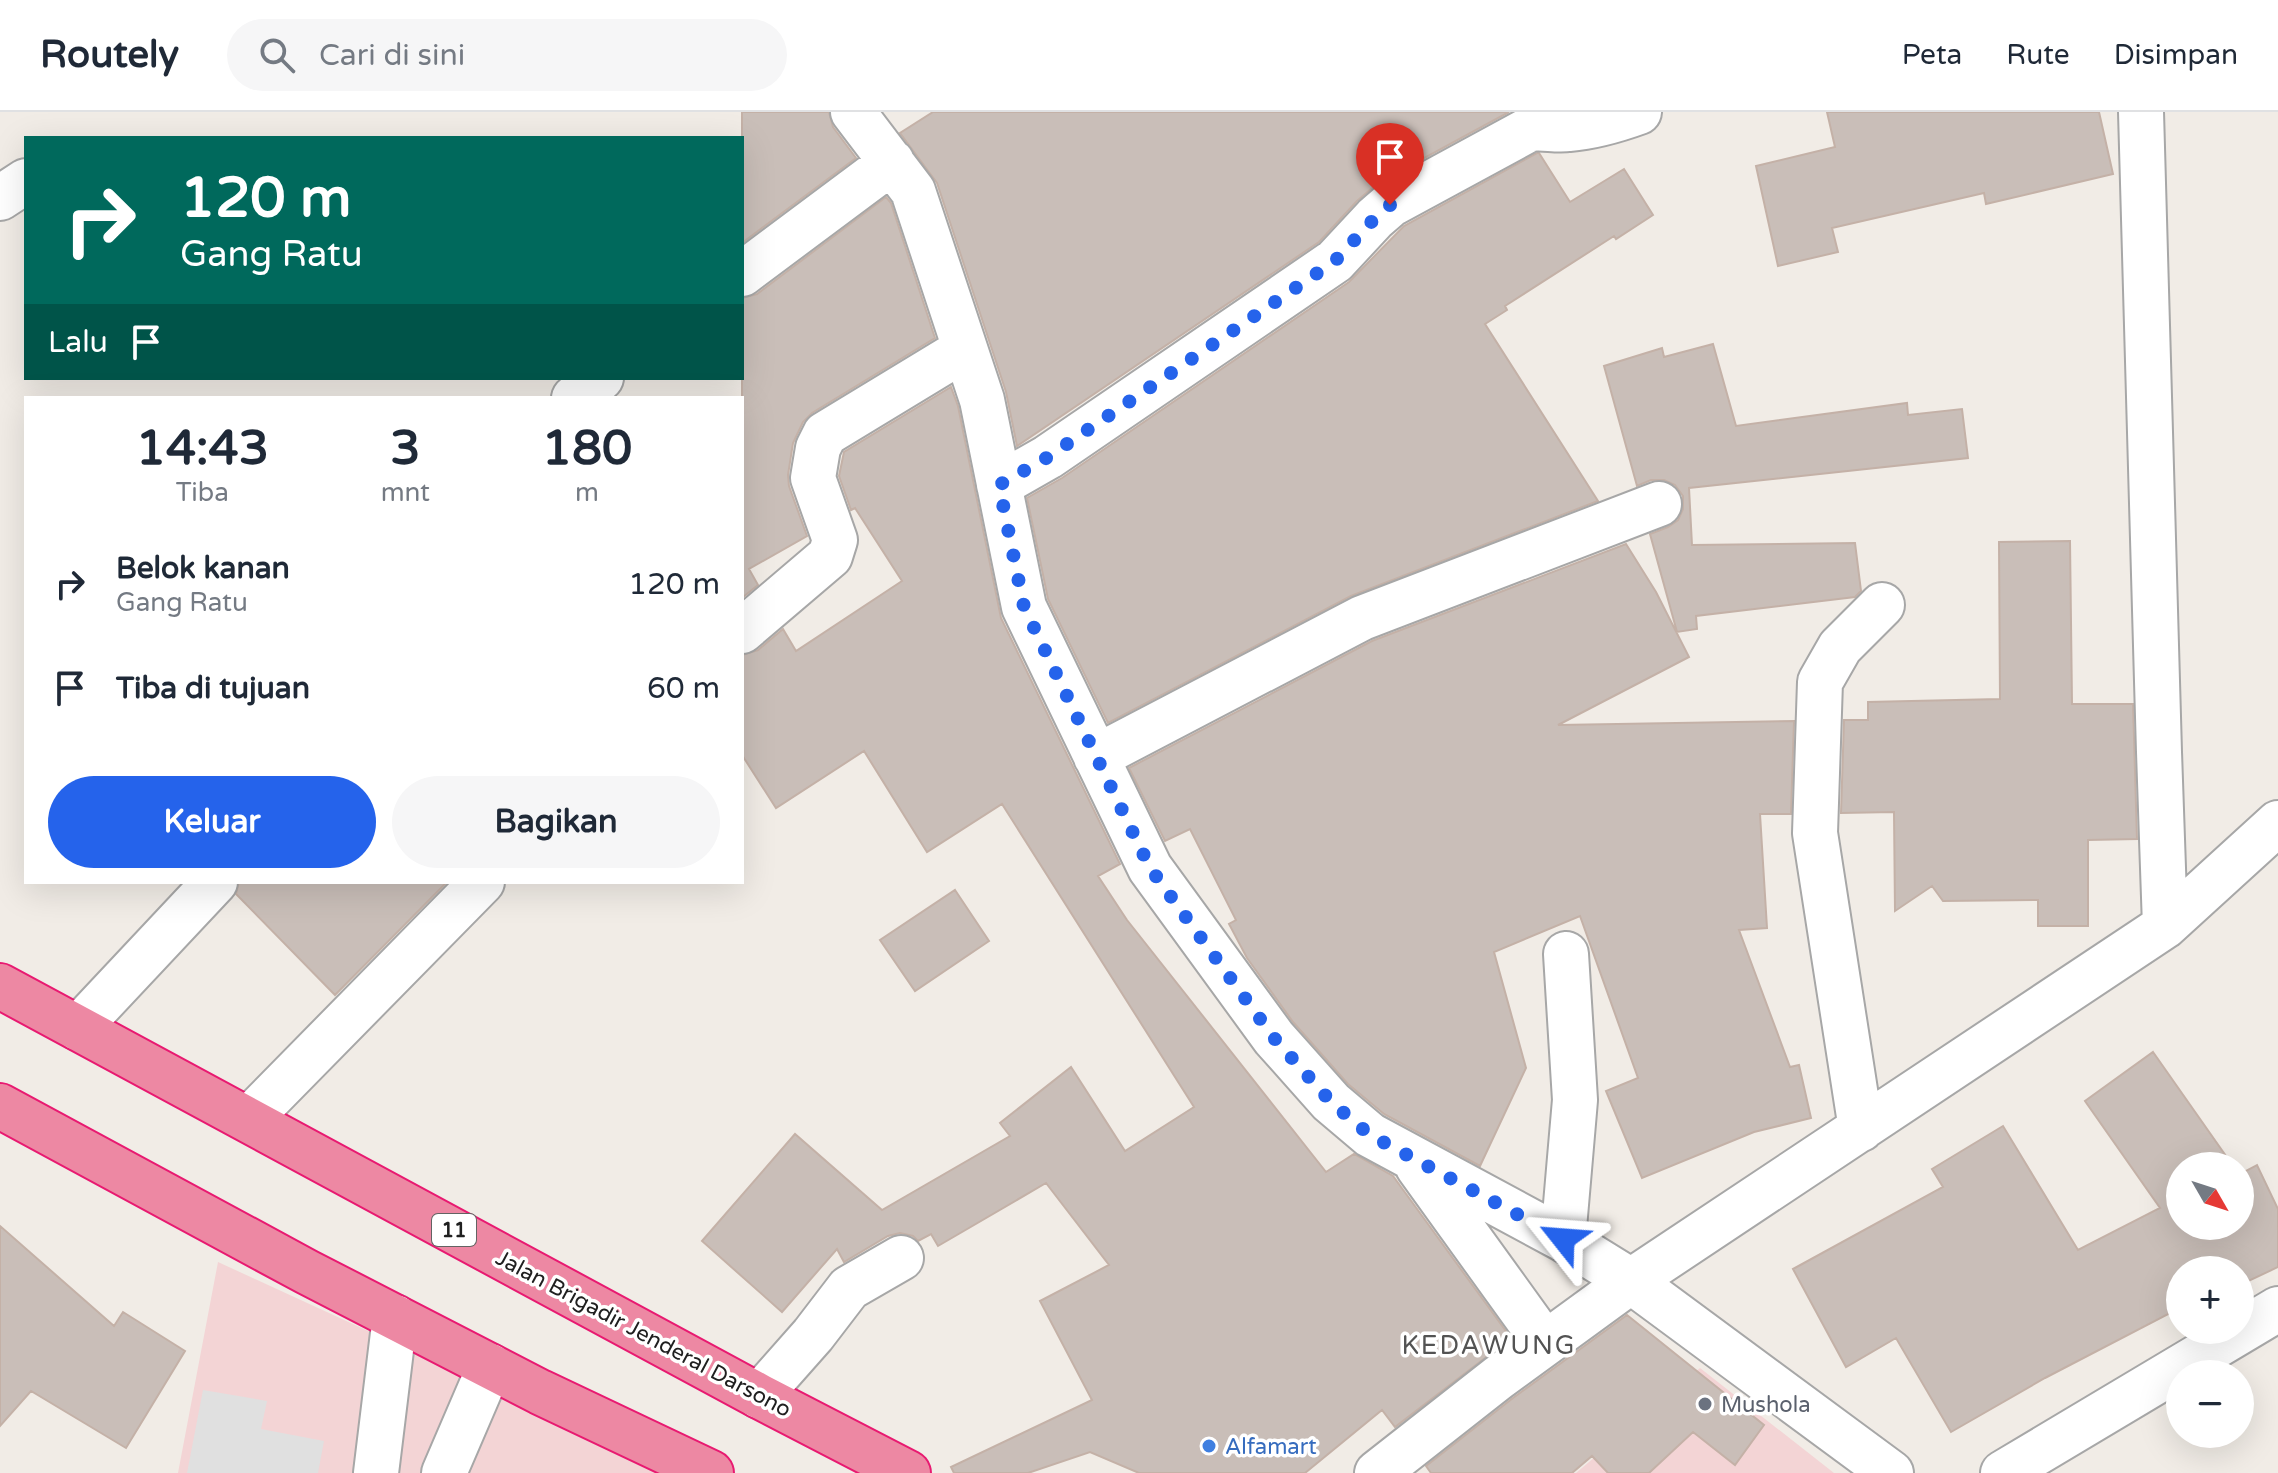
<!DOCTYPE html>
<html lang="id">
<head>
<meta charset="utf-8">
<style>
	:root { --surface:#fff; --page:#f6f6f7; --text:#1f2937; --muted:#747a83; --line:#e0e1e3; --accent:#2563eb }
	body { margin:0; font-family:"Varela Round",sans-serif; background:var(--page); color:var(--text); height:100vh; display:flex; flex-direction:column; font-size:30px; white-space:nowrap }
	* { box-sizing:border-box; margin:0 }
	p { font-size:26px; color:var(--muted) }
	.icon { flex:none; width:44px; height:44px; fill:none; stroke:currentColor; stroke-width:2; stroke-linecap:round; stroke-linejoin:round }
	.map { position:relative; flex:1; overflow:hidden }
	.side { position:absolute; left:24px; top:284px; width:720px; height:488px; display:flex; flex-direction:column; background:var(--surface); border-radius:0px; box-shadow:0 8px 32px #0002 }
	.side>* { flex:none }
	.hud { position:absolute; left:24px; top:24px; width:720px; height:244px; border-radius:0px; box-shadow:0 8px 32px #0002; background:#00695c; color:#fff; overflow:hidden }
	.needle { width:52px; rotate:129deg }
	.controls { position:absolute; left:2166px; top:1040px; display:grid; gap:16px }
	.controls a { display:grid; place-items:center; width:88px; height:88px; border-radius:50%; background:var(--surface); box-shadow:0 8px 32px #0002; font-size:40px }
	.pin { position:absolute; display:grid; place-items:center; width:68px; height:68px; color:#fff; margin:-82px -34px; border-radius:50% 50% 50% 0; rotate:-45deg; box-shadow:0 0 8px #0007 }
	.pin .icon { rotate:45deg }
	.me { position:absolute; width:88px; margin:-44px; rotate:298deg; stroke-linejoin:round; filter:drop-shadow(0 0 6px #0008) }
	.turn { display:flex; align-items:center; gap:28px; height:168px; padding:0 24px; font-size:36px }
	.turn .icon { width:104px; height:104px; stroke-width:2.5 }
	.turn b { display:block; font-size:56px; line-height:68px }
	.then { display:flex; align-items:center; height:76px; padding:0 24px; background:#0003; gap:16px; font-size:30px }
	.eta { display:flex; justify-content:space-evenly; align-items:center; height:136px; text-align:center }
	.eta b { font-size:48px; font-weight:700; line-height:56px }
	.cta { display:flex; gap:16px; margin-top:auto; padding:16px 24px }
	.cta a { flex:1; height:92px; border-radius:48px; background:var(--accent); color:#fff; font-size:32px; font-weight:700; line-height:92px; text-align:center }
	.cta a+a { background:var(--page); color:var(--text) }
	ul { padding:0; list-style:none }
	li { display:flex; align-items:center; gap:24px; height:104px; padding:0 24px }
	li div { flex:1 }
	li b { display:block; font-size:30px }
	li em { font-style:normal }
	header { display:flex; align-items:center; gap:48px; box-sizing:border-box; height:112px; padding:0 40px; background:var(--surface); border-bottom:2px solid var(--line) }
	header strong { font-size:38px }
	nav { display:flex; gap:44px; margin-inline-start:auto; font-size:28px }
	.search { width:560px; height:72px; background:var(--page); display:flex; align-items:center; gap:20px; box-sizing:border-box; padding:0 28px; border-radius:44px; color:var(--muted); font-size:30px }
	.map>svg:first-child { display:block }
</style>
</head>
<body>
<header>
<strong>Routely</strong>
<div class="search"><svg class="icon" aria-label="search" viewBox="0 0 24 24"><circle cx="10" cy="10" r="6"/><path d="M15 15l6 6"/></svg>Cari di sini</div>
<nav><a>Peta</a><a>Rute</a><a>Disimpan</a></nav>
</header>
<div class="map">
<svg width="2278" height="1361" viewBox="0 0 2278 1361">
	<rect width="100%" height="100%" fill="#f1ece6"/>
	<!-- commercial -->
	<path fill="#f3d4d5" d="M 218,1150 L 677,1361 L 178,1361 Z
		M 1700,1256 L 1834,1361 L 1576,1361 Z"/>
	<!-- parking -->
	<path fill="#e0e0e0" d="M 203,1278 L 267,1289 L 261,1317 L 324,1329 L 318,1361 L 187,1361 Z"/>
	<!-- building -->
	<path fill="#c9beb8" stroke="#c4b1a7" stroke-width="2" d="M 742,0 L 829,0 L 833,15 L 856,46 L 742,131 Z
		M 933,0 L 1509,0 L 1378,71 L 1357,89 L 1319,130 L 1017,334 L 1006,280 L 937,71 L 900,21 Z
		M 1827,0 L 2099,0 L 2113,62 L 1986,92 L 1984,81 L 1832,116 L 1838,140 L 1778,154 L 1756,54 L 1835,35 Z
		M 1537,41 L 1539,41 L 1570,90 L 1624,57 L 1653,103 L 1616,127 L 1614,124 L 1505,194 L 1507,198 L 1485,212 L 1598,389 L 1351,484 L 1108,611 L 1048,487 L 1027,386 L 1062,366 L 1349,170 L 1404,114 Z
		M 886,85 L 891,91 L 935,226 L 812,301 L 803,310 L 793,331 L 788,363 L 789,374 L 807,424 L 749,457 L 758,473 L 742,486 L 742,186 L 757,182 Z
		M 1713,232 L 1736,314 L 1907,291 L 1908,303 L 1962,297 L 1968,346 L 1689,376 L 1692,433 L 1855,431 L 1861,479 L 1855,485 L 1696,504 L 1697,517 L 1677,520 L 1650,422 L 1668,415 L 1678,408 L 1683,397 L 1683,384 L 1675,373 L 1664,368 L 1651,368 L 1637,374 L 1604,254 L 1662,236 L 1664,245 Z
		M 951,275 L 958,294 L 1001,506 L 1120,752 L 1098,764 L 1127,808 L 1326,1060 L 1354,1042 L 1393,1064 L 1511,1226 L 1395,1315 L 1382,1298 L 1305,1361 L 1139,1361 L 1090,1340 L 1028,1361 L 954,1361 L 951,1355 L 1092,1288 L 1040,1189 L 1109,1153 L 1046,1071 L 938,1134 L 931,1122 L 918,1129 L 913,1124 L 900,1121 L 888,1124 L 844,1150 L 837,1137 L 782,1200 L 702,1129 L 795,1022 L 882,1098 L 1010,1024 L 1000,1011 L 1071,955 L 1125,1039 L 1194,995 L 1002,692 L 927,740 L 864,639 L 776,696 L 742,643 L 742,543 L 758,538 L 783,517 L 796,539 L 902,469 L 855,396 L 851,398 L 839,364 L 844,340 Z
		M 2070,429 L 2072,592 L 2133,592 L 2137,727 L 2088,728 L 2088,814 L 2038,814 L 2038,788 L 1943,789 L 1932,774 L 1895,799 L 1894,700 L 1841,701 L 1844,608 L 1868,608 L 1868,590 L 2000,587 L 1999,430 Z
		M 1626,432 L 1656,480 L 1689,545 L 1558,613 L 1794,609 L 1791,702 L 1760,702 L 1767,816 L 1739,818 L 1790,955 L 1799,953 L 1811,1006 L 1754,1020 L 1642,1066 L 1606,979 L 1638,966 L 1580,804 L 1494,840 L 1526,956 L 1480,1054 L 1384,1002 L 1348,972 L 1293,910 L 1247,846 L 1229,812 L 1236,808 L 1190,717 L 1165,729 L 1129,656 L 1372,529 Z
		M 239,770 L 447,770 L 335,883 L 236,782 Z
		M 955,778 L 989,829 L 915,879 L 880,828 Z
		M 2153,940 L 2233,1054 L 2180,1054 L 2180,1114 L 2240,1114 L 2240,1062 L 2257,1053 L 2278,1097 L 2278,1155 L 2240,1173 L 2240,1158 L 2180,1158 L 2180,1196 L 2045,1266 L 1951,1320 L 1896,1226 L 1846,1255 L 1793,1157 L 1943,1075 L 1932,1057 L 2003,1014 L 2078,1138 L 2160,1096 L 2085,989 Z
		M 0,1114 L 114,1214 L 123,1200 L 185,1239 L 126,1336 L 31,1279 L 0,1314 Z
		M 1627,1203 L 1764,1313 L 1735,1353 L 1693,1320 L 1649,1361 L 1608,1361 L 1592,1344 L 1572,1361 L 1431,1361 L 1426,1354 L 1513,1286 Z"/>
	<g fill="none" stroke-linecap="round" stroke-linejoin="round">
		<defs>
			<path id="minor" d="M 853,0 L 913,79 L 982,288 L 1024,495 L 1150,756 L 1274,926 L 1331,990 L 1370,1023 L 1563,1127 L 1631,1169 L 1891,1361
				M 2141,0 L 2159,640 L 2165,814
				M 0,86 L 26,69
				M 742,162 L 892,50
				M 574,286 L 601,266
				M 999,373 L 1048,345 L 1335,149 L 1375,106 L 1390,93 L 1530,17 C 1543,15 1556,19 1569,17 C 1593,15 1617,8 1639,0
				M 742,519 L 830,444 L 835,428 L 813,366 L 818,336 L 825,322 L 965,237
				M 1096,645 L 1362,506 L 1659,392
				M 78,916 L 215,770
				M 249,1007 L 482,770
				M 1861,1017 L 1815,721 L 1820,570 L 1840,535 L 1882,493
				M 1418,1055 L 1545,1231
				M 1563,1127 L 1575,988 L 1566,842
				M 759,1284 L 813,1223 L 849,1176 L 901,1146
				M 376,1361 L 395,1205
				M 444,1361 L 490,1254
				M 1377,1361 L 1498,1266 L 1631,1169 L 2165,814 L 2278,711
				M 2003,1361 L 2278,1197"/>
			<path id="highway" d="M 0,874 L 759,1284 L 908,1361
				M 0,994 L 307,1160 L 540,1280 L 711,1361"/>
		</defs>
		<!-- minor casing -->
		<use href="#minor" stroke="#a7a7a7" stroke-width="48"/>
		<!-- highway casing -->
		<use href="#highway" stroke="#e81a71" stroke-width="48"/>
		<!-- minor -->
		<use href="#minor" stroke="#fff" stroke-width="44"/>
		<!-- highway -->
		<use href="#highway" stroke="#ed88a3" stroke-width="44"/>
	</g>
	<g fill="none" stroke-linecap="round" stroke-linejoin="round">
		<!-- route -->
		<path stroke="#2563eb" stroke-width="14" stroke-dasharray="0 25.2" d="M 1390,93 L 1375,106 L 1335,149 L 1048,345 L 999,373 L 1024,495 L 1150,756 L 1274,926 L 1331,990 L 1370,1023 L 1563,1127"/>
	</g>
	<!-- markers -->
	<circle fill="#6b7280" stroke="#fff" stroke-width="3" cx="1705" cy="1292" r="8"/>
	<circle fill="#3f7fe0" stroke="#fff" stroke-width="3" cx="1209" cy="1334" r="8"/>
	<g text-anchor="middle" stroke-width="7" stroke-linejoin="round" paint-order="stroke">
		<!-- shield labels -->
		<rect fill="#fff" stroke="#636363" stroke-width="2" x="432" y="1102" width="44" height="32" rx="6"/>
		<g font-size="20" font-weight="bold" fill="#202020">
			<text x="454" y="1125">11</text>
		</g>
		<!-- street labels -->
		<g font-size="22" fill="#202020" stroke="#fff">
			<text transform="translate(644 1221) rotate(28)" y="8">Jalan Brigadir Jenderal Darsono</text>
		</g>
		<!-- worship labels -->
		<g font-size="22" fill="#5b616d" stroke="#fff" text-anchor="start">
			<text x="1721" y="1300">Mushola</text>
		</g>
		<!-- shop labels -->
		<g font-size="22" fill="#366cbe" stroke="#fff" text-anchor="start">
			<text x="1225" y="1342">Alfamart</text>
		</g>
		<!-- quarter labels -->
		<g font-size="26" letter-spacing="2" fill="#535353" stroke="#fff">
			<text x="1489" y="1242">KEDAWUNG</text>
		</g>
	</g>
</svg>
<div class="controls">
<a><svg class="needle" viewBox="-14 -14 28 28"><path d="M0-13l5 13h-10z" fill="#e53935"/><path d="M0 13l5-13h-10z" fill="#747a83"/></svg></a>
<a>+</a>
<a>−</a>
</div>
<div class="pin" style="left:1390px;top:93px;background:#d93025"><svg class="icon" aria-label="arrive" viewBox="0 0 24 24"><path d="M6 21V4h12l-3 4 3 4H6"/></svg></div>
<svg class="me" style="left:1563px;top:1127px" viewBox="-20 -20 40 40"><path d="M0-17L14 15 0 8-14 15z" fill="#2563eb" stroke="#fff" stroke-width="4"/></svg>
<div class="hud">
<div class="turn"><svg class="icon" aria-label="right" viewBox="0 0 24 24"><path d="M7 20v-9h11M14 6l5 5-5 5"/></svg><div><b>120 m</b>Gang Ratu</div></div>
<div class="then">Lalu<svg class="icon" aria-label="arrive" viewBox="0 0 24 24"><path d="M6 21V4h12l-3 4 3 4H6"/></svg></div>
</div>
<section class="side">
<div class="eta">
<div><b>14:43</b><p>Tiba</p></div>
<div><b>3</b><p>mnt</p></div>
<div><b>180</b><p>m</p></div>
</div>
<ul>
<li><svg class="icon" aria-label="right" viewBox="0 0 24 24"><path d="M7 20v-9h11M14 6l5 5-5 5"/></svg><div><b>Belok kanan</b><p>Gang Ratu</p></div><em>120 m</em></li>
<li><svg class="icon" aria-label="arrive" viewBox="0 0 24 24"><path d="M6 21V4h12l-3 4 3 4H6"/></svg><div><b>Tiba di tujuan</b></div><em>60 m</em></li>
</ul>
<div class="cta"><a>Keluar</a><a>Bagikan</a></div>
</section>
</div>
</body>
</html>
